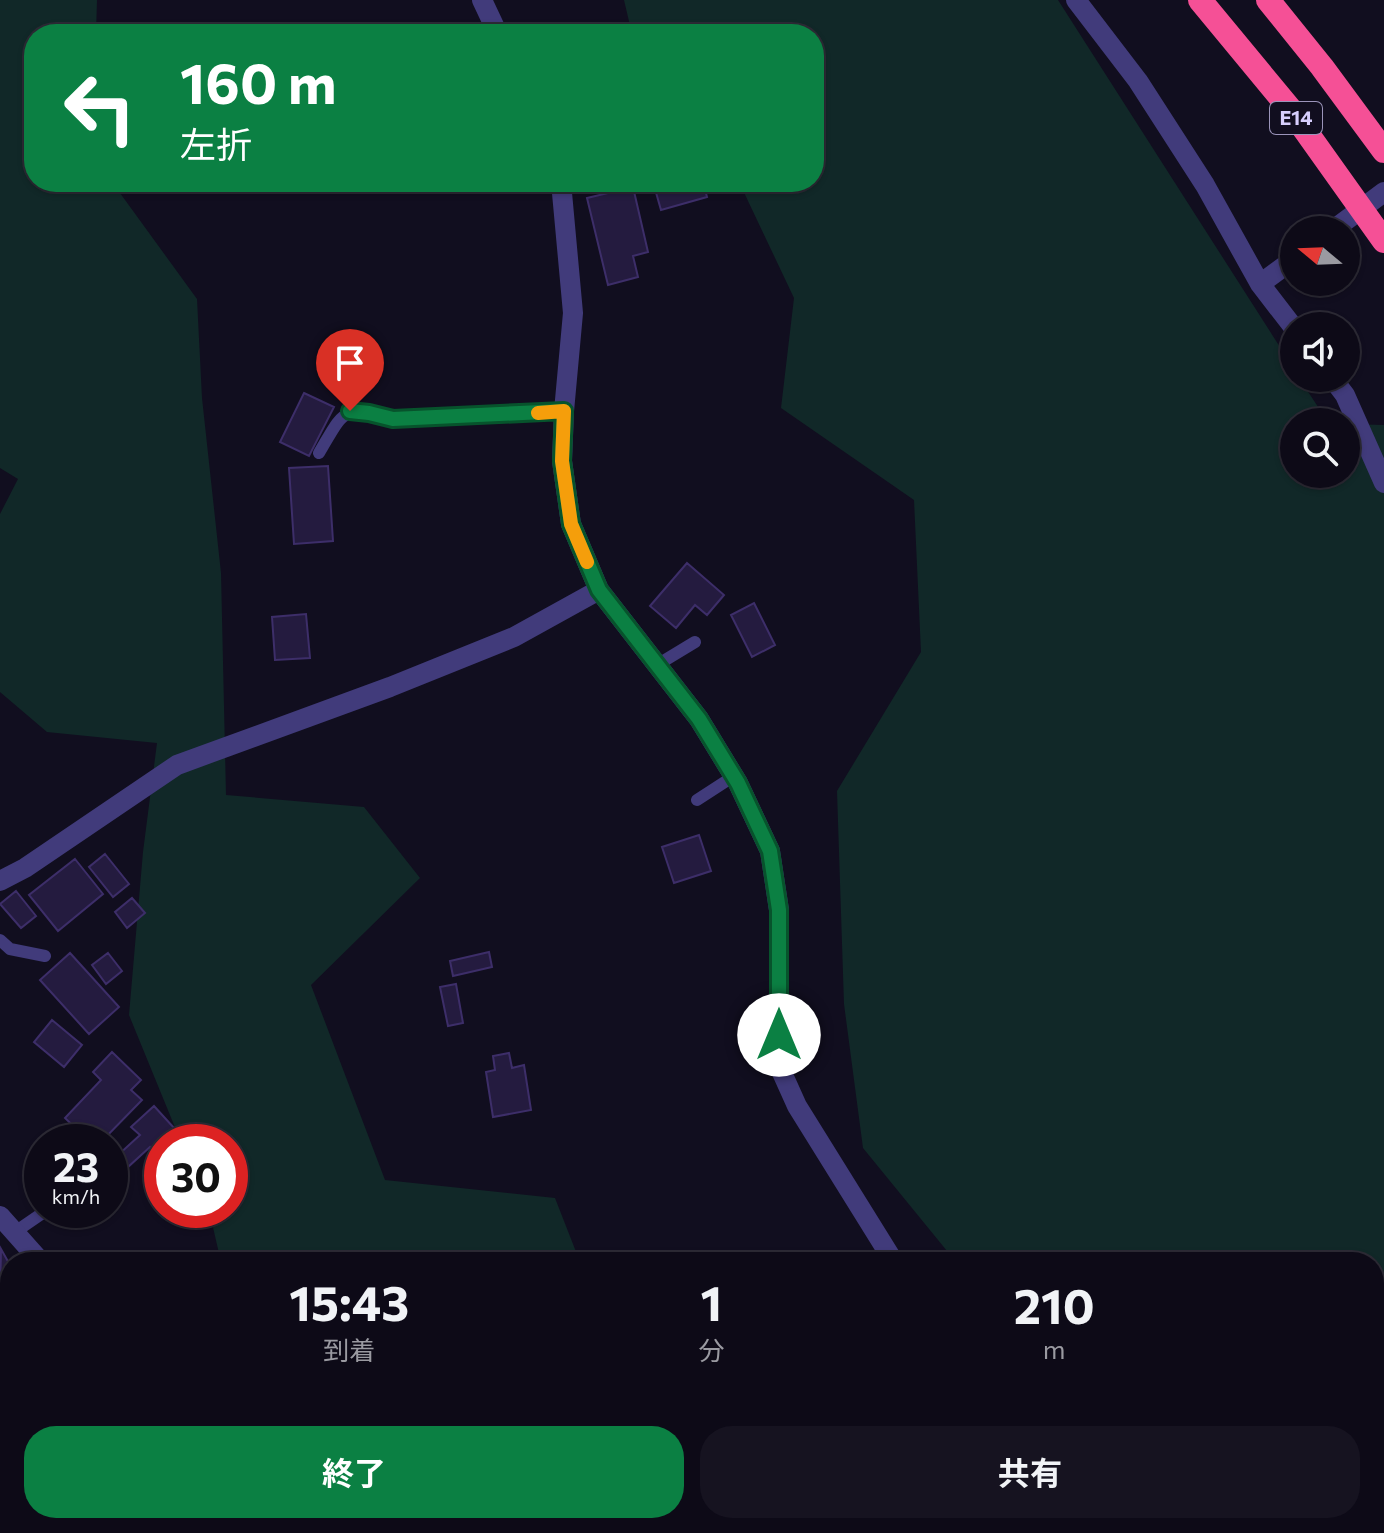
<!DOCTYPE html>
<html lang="ja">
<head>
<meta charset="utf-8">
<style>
	:root { --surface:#0d0a17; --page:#161320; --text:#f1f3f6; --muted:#9a9aa1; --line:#2d2b36; --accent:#0b8043 }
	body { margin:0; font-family:Commissioner,"Noto Sans JP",sans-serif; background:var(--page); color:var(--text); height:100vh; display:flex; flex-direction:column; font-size:30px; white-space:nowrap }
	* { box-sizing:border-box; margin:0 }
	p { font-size:26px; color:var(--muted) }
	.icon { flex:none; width:44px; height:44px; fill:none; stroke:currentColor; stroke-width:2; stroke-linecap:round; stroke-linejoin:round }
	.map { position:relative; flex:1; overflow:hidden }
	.drawer { position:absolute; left:0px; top:1252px; width:1384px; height:282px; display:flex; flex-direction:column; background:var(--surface); border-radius:32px 32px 0 0; box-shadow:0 2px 6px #0004,0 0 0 2px var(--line) }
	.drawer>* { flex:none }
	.top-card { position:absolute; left:24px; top:24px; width:800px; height:168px; border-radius:32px; box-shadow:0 2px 6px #0004,0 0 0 2px var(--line); background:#0b8043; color:#fff; overflow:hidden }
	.needle { width:52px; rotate:289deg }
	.controls { position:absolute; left:1280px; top:216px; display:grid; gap:16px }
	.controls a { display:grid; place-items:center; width:80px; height:80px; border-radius:50%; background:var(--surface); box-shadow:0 2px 6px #0004,0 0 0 2px var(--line); font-size:40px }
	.speed { position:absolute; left:24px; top:1124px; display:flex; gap:16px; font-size:40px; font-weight:700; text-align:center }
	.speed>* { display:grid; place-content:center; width:104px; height:104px; border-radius:50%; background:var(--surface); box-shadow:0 2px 6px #0004,0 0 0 2px var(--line); line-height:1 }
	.speed small { font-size:20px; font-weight:400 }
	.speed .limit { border:12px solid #d22; background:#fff; color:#111 }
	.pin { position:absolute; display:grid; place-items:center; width:68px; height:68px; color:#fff; margin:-82px -34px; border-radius:50% 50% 50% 0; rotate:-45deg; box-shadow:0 0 8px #0007 }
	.pin .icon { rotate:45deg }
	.me { position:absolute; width:88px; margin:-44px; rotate:0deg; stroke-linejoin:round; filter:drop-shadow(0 0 6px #0008) }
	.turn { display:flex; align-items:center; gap:28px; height:168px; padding:0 24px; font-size:36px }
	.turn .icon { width:104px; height:104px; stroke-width:2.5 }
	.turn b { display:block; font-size:56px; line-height:68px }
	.eta { display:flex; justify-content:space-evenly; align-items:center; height:136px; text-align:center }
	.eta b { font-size:48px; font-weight:700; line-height:56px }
	.cta { display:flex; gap:16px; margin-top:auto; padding:16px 24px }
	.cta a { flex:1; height:92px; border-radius:32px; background:var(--accent); color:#fff; font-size:32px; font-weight:700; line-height:92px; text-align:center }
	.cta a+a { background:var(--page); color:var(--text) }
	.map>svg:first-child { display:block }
</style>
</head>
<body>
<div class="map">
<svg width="1384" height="1533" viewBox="0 0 1384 1533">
	<rect width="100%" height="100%" fill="#110e1f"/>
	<!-- green -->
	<path fill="#112828" d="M 0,0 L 97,0 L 96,34 L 34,34 L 34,182 L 112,182 L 197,299 L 202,398 L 221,573 L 226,795 L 364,807 L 420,878 L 311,985 L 385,1180 L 555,1198 L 580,1262 L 221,1262 L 209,1210 L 230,1210 L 230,1142 L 181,1142 L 129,1015 L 143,852 L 157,743 L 47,732 L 0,692 L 0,514 L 18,479 L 0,468 Z
		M 624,0 L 1058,0 L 1294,369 L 1294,378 L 1299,378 L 1328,422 L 1294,422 L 1294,474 L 1346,474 L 1346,424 L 1384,425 L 1384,1533 L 1202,1533 L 1192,1524 L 1374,1524 L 1374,1262 L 956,1262 L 863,1148 L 844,1004 L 837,791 L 921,652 L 914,500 L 781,408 L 794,298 L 740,184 L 736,182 L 814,182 L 814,34 L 632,34 Z
		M 288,1524 L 733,1524 L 749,1533 L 280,1533 Z"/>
	<!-- building -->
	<path fill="#241b3f" stroke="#3d2e69" stroke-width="2" d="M 653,182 L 703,182 L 707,197 L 661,210 Z
		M 633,187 L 648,252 L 633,256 L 638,277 L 608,285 L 587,198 Z
		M 304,393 L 334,407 L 309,456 L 280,442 Z
		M 328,466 L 333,541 L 294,544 L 289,468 Z
		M 687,563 L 724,595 L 707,615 L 695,605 L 676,628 L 650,606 Z
		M 754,603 L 775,645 L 752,657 L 731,615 Z
		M 306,614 L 310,658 L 275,660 L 272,617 Z
		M 699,835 L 711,871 L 674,883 L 662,847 Z
		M 105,854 L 129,884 L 113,897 L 89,867 Z
		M 75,859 L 103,894 L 58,931 L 29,895 Z
		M 16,891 L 36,916 L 21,928 L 0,904 Z
		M 132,898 L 145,913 L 127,928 L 115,912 Z
		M 489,952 L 492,967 L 453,976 L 450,961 Z
		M 70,953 L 119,1007 L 89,1034 L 40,980 Z
		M 108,953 L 122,971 L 106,984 L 92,965 Z
		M 456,984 L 463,1023 L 448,1026 L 440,987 Z
		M 52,1020 L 82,1045 L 64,1067 L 34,1042 Z
		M 112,1052 L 141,1080 L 131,1090 L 142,1100 L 101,1142 L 90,1142 L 65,1118 L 101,1080 L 93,1072 Z
		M 509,1053 L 512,1068 L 524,1065 L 531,1110 L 493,1117 L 486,1072 L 495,1070 L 493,1056 Z
		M 154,1106 L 185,1140 L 183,1142 L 162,1142 L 162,1160 L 150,1147 L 128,1167 L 117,1156 L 140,1135 L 131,1127 Z
		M 62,1210 L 85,1210 L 89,1217 L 72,1228 Z
		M 1,1249 L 10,1265 L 10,1289 L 0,1295 Z
		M 0,1460 L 10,1477 L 10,1489 L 0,1495 Z
		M 67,1524 L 122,1524 L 125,1527 L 118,1533 L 75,1533 Z
		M 299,1524 L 351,1524 L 361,1533 L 291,1533 Z"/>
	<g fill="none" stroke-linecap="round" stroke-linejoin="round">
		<!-- service -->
		<path stroke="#413b7b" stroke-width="12" d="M 319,453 C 345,409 341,406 393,419 L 564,411
			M 657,665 L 695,642
			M 697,800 L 734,776
			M 0,940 L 10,949 L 45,956
			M 15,1232 L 47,1210"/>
		<!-- minor -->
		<path stroke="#413b7b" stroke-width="20" d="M 482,0 L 498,34
			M 1076,0 L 1138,81 L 1205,185 L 1260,284 L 1294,328
			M 561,182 L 573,313 L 564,411 L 562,461 L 571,524 L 599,590 L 699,719 L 738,783 L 770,851 L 779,910 L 779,1066 L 797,1106 L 894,1262
			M 1333,230 L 1384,192
			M 1260,284 L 1294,259
			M 1332,378 L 1345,395 L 1384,483
			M 0,881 L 25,868 L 177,765 L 390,687 L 514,637 L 599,590
			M 0,1216 L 41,1262
			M 243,1524 L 250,1533
			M 1146,1524 L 1157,1533"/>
		<!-- motorway -->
		<path stroke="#f55096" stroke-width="24" d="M 1200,0 L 1290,109 L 1384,241
			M 1268,0 L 1322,67 L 1384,151"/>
	</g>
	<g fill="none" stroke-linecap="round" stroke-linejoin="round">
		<defs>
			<path id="route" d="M 350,411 L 369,413 L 393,419 L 564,411 L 562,461 L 571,524 L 599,590 L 699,719 L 738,783 L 770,851 L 779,910 L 779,1035"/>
		</defs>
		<!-- route casing -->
		<use href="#route" stroke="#07532c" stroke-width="20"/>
		<!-- route -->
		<use href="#route" stroke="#0b8043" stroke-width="14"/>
		<!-- slow -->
		<path stroke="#f59e0b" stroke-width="14" d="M 538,413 L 564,411 L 562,461 L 571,524 L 587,562"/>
	</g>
	<g text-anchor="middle" stroke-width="8" stroke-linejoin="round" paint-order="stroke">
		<!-- shield labels -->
		<rect fill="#110e1f" stroke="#9b94ba" stroke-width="2" x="1270" y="102" width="52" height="32" rx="6"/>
		<g font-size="20" font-weight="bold" fill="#d6cefc">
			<text x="1296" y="125">E14</text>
		</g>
	</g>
</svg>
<div class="controls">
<a><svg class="needle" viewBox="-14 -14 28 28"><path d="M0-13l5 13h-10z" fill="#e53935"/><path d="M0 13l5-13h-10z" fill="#9a9aa1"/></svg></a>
<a><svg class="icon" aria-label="sound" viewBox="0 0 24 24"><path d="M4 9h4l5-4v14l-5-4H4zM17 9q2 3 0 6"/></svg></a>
<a><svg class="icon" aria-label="search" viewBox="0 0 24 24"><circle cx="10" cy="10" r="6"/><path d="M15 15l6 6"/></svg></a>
</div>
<div class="speed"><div>23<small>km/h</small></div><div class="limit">30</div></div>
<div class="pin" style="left:350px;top:411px;background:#d93025"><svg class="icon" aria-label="arrive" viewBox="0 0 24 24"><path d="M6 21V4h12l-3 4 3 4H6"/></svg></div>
<svg class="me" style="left:779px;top:1035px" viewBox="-20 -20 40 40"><circle r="19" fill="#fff"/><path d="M0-13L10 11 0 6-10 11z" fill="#0b8043"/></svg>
<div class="top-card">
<div class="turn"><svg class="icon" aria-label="left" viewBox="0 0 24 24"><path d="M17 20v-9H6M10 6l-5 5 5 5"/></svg><div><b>160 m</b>左折</div></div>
</div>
<section class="drawer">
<div class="eta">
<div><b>15:43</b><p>到着</p></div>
<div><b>1</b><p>分</p></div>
<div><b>210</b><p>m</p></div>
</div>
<div class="cta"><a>終了</a><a>共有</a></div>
</section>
</div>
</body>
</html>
